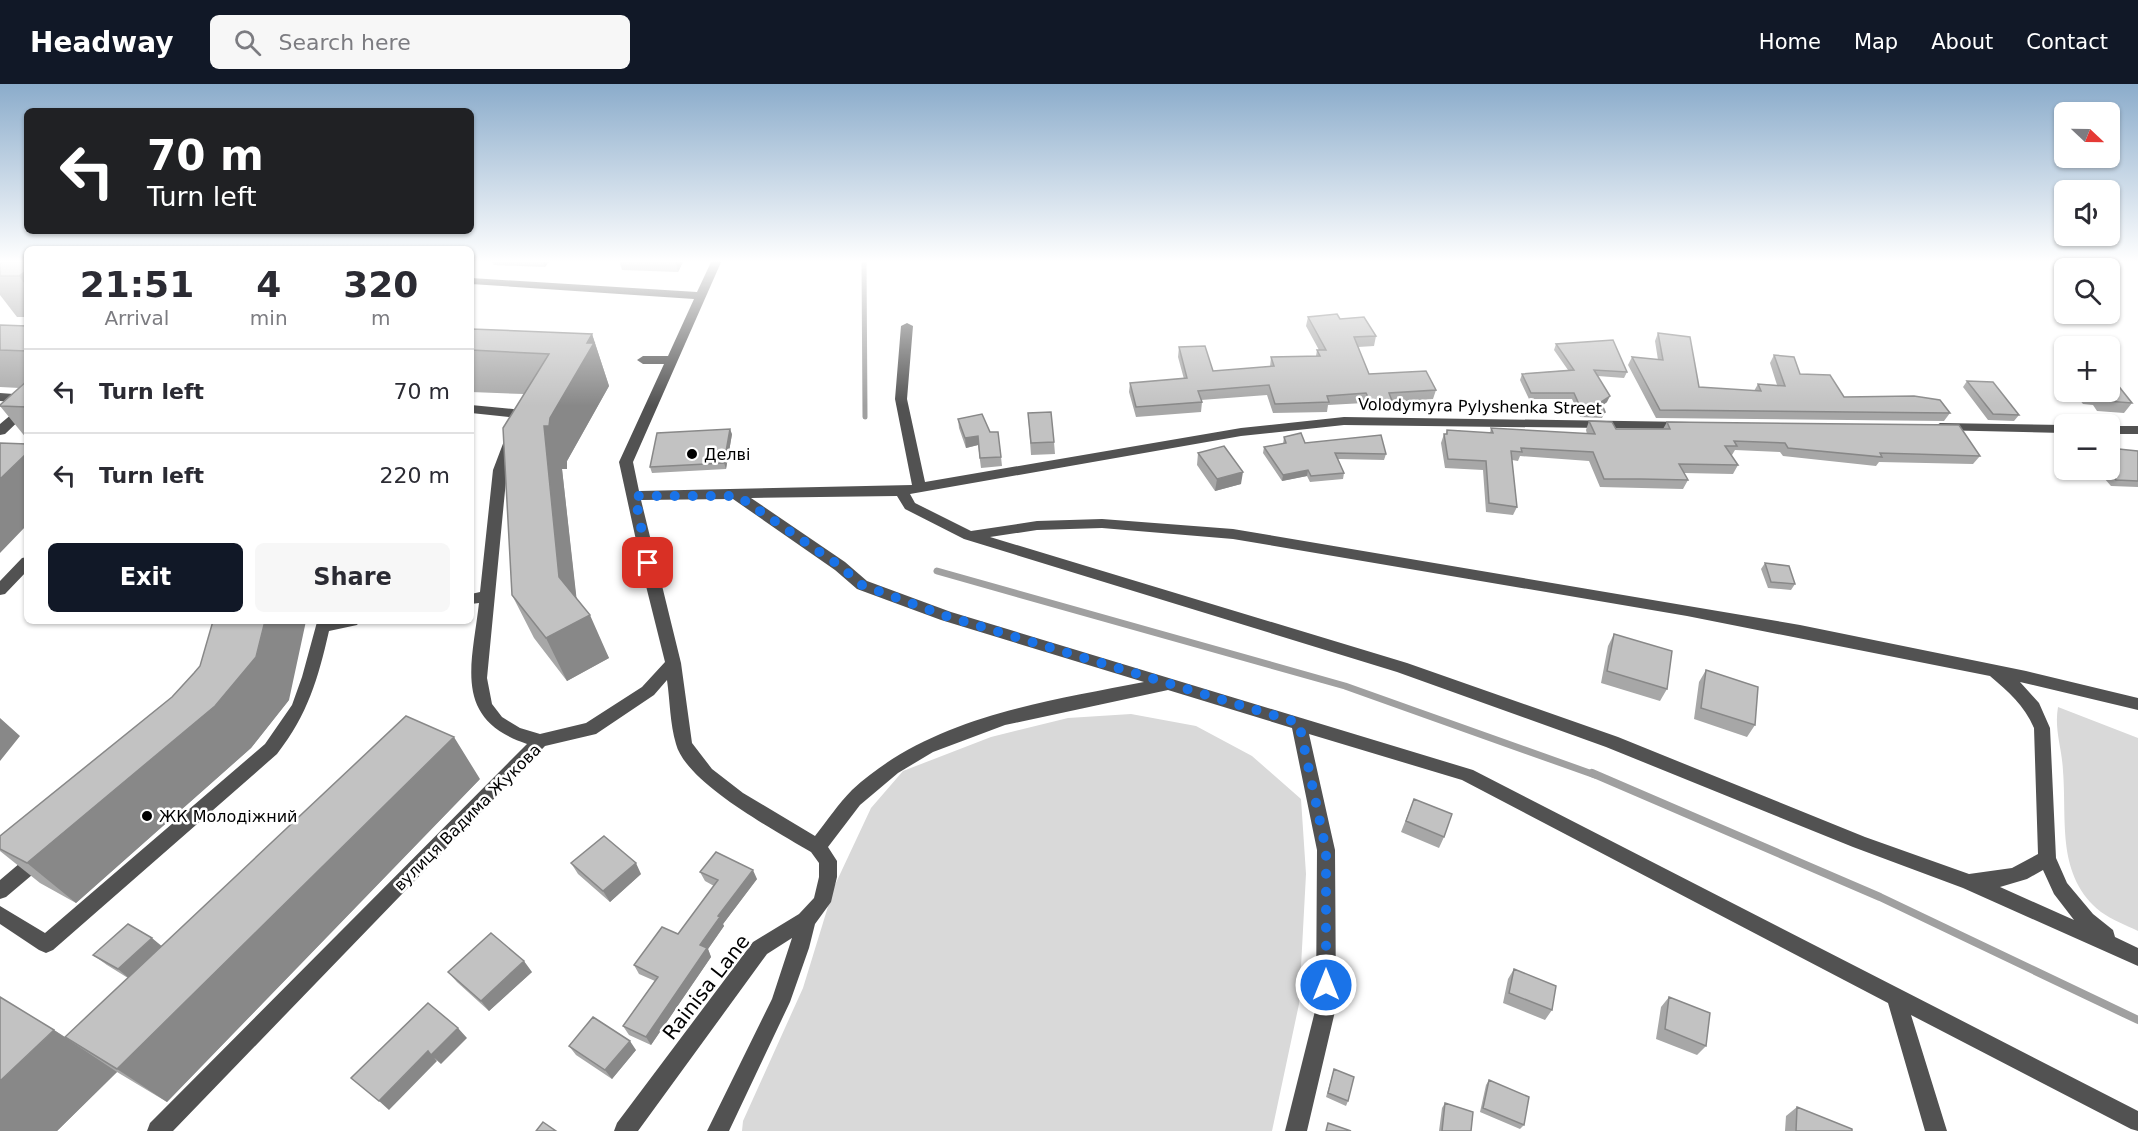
<!DOCTYPE html>
<html lang="en">
<head>
<meta charset="utf-8">
<style>
	:root { --surface:#fff; --page:#f7f7f7; --text:#2b2b33; --muted:#7c7c81; --line:#e1e1e2; --accent:#111827 }
	body { margin:0; font-family:"DejaVu Sans",sans-serif; background:var(--page); color:var(--text); height:100vh; display:flex; flex-direction:column; font-size:22px; white-space:nowrap }
	* { box-sizing:border-box; margin:0 }
	p { font-size:20px; color:var(--muted) }
	.icon { flex:none; width:33px; height:33px; fill:none; stroke:currentColor; stroke-width:2; stroke-linecap:round; stroke-linejoin:round }
	.map { position:relative; flex:1; overflow:hidden }
	.sheet { position:absolute; left:24px; top:162px; width:450px; height:378px; display:flex; flex-direction:column; background:var(--surface); border-radius:9px; box-shadow:0 2px 4px #0004 }
	.sheet>* { flex:none }
	.hud { position:absolute; left:24px; top:24px; width:450px; height:126px; border-radius:9px; box-shadow:0 2px 4px #0004; background:#202124; color:#fff; overflow:hidden }
	.needle { width:39px; rotate:112deg }
	.buttons { position:absolute; left:2054px; top:18px; display:grid; gap:12px }
	.buttons a { display:grid; place-items:center; width:66px; height:66px; border-radius:9px; background:var(--surface); box-shadow:0 2px 4px #0004; font-size:30px }
	.pin { position:absolute; display:grid; place-items:center; width:51px; height:51px; color:#fff; margin:-26px; border-radius:12px; box-shadow:0 3px 9px #0006 }
	.me { position:absolute; width:66px; margin:-33px; rotate:0deg; stroke-linejoin:round; filter:drop-shadow(0 0 4px #0008) }
	.turn { display:flex; align-items:center; gap:21px; height:126px; padding:0 24px; font-size:27px }
	.turn .icon { width:78px; height:78px; stroke-width:2.5 }
	.turn b { display:block; font-size:42px; line-height:51px }
	.eta { display:flex; justify-content:space-evenly; align-items:center; height:102px; text-align:center }
	.eta b { font-size:36px; font-weight:700; line-height:42px }
	.button { display:flex; gap:12px; margin-top:auto; padding:12px 24px }
	.button a { flex:1; height:69px; border-radius:9px; background:var(--accent); color:#fff; font-size:24px; font-weight:700; line-height:69px; text-align:center }
	.button a+a { background:var(--page); color:var(--text) }
	ul { padding:0; list-style:none }
	li { display:flex; align-items:center; gap:18px; height:84px; padding:0 24px; border-top:2px solid var(--line) }
	li div { flex:1 }
	li b { display:block; font-size:22px }
	li em { font-style:normal }
	header { display:flex; align-items:center; gap:36px; box-sizing:border-box; height:84px; padding:0 30px; background:var(--accent); color:#fff }
	header strong { font-size:28px }
	nav { display:flex; gap:33px; margin-inline-start:auto; font-size:21px }
	.search { width:420px; height:54px; background:var(--page); display:flex; align-items:center; gap:15px; box-sizing:border-box; padding:0 21px; border-radius:9px; color:var(--muted); font-size:22px }
	.map>svg:first-child { display:block }
</style>
</head>
<body>
<header>
<strong>Headway</strong>
<div class="search"><svg class="icon" aria-label="search" viewBox="0 0 24 24"><circle cx="10" cy="10" r="6"/><path d="M15 15l6 6"/></svg>Search here</div>
<nav><a>Home</a><a>Map</a><a>About</a><a>Contact</a></nav>
</header>
<div class="map">
<svg width="2138" height="1047" viewBox="0 0 2138 1047">
	<rect width="100%" height="100%" fill="#fff"/>
	<!-- green -->
	<path fill="#d9d9d9" d="M 2058,623 L 2138,654 L 2138,847 C 2126,841 2112,836 2101,828 C 2056,792 2067,738 2063,687 C 2062,664 2054,646 2058,623 Z
		M 1131,630 L 1196,642 L 1252,672 L 1301,715 L 1306,790 L 1299,920 L 1272,1047 L 742,1047 L 743,1037 L 803,904 L 834,803 L 871,724 L 903,687 L 991,653 L 1068,634 Z"/>
	<g fill="none" stroke-linecap="round" stroke-linejoin="round">
		<!-- stream-far2 -->
		<path stroke="#a0a0a0" stroke-width="5" d="M 864,176 L 865,333"/>
		<!-- stream-far1 -->
		<path stroke="#a0a0a0" stroke-width="7" d="M 937,487 L 1345,602 L 1595,691"/>
		<!-- stream -->
		<path stroke="#a0a0a0" stroke-width="8" d="M 1592,689 L 1880,813 L 2138,936"/>
		<!-- minor -->
		<path fill="#525252" fill-rule="evenodd" d="M 712,176 L 722,176 L 633,378 L 639,407 L 912,401 L 895,315 L 901,242 L 907,239 L 913,242 L 907,315 L 925,398 L 1241,344 L 1344,333 L 1690,338 L 1691,341 L 1690,344 L 1685,345 L 1344,341 L 1241,352 L 910,410 L 915,419 L 971,447 L 1037,437 L 1102,435 L 1233,445 L 1800,541 L 2026,587 L 2138,614 L 2138,626 L 2020,598 L 2039,619 L 2050,644 L 2056,774 L 2067,799 L 2093,830 L 2113,846 L 2115,853 L 2138,864 L 2138,882 L 1963,804 L 1853,763 L 1606,663 L 1397,588 L 964,455 L 905,425 L 897,412 L 751,414 L 845,478 L 867,497 L 951,528 L 1473,686 L 2138,1027 L 2138,1047 L 2131,1045 L 1911,931 L 1947,1047 L 1925,1047 L 1888,919 L 1462,696 L 1309,650 L 1335,766 L 1336,923 L 1307,1047 L 1285,1047 L 1316,923 L 1317,766 L 1292,644 L 1168,606 L 1005,641 L 933,668 L 898,689 L 860,721 L 828,763 L 837,777 L 837,793 L 831,818 L 815,840 L 809,864 L 790,918 L 729,1047 L 707,1047 L 772,915 L 792,854 L 767,870 L 638,1047 L 614,1047 L 617,1039 L 753,858 L 799,830 L 814,814 L 819,793 L 819,779 L 811,768 C 776,747 686,699 676,660 C 670,640 670,617 667,596 L 654,611 L 596,650 L 545,662 L 173,1047 L 147,1047 L 150,1039 L 527,660 C 452,635 472,581 479,519 L 471,520 L 471,510 L 480,508 L 493,386 L 512,336 L 509,333 L 471,329 L 471,321 L 513,325 L 517,326 L 525,335 L 507,386 L 487,594 L 492,620 L 502,633 L 520,644 L 540,650 L 586,639 L 642,603 L 665,578 L 646,502 L 619,378 L 664,280 L 643,280 L 637,276 L 643,272 L 668,272 L 694,215 L 471,200 L 471,194 L 697,208 ZM 733,415 L 835,486 L 857,505 L 941,536 L 1144,598 C 1043,618 931,633 852,706 C 838,720 827,737 815,752 L 743,709 L 712,685 L 692,659 L 681,579 L 641,416 ZM 1102,444 L 1233,455 L 1687,532 L 1990,592 C 2009,608 2024,621 2034,644 L 2038,770 L 2012,784 L 1969,790 L 1865,753 L 1618,653 L 1407,579 L 990,453 L 1037,446 ZM 2043,786 L 2054,810 L 2074,836 L 2000,803 L 2027,795 Z
			M 0,309 L 27,311 L 27,329 L 5,350 L 0,351 L 0,340 L 25,319 L 0,317 Z
			M 1940,339 L 2064,341 L 2064,349 L 1935,346 L 1934,343 Z
			M 2109,342 L 2138,342 L 2138,350 L 2109,350 Z
			M 27,473 L 27,487 L 5,510 L 0,511 L 0,497 L 22,474 Z
			M 360,537 L 357,541 L 329,547 C 318,595 308,630 277,670 L 53,866 L 46,869 L 39,866 L 0,840 L 0,822 L 45,849 L 265,660 L 292,621 L 302,593 L 317,538 Z
			M 39,766 L 45,768 L 48,774 L 45,780 L 6,813 L 0,815 L 0,796 L 33,768 Z"/>
	</g>
	<!-- wall -->
	<path fill="#a7a7a7" d="M 27,176 L 27,233 L 17,233 L 0,211 L 0,180 Z
		M 491,176 L 550,176 L 545,183 L 494,181 Z
		M 610,176 L 684,176 L 678,188 L 622,186 L 619,176 Z
		M 1308,233 L 1340,235 L 1376,252 L 1374,262 L 1358,263 L 1369,290 L 1436,306 L 1433,315 L 1391,318 L 1389,326 L 1368,327 L 1364,319 L 1328,321 L 1327,328 L 1273,329 L 1267,311 L 1201,316 L 1202,318 L 1201,328 L 1136,333 L 1129,308 L 1130,299 L 1184,295 L 1178,273 L 1179,263 L 1213,287 L 1270,283 L 1271,273 L 1316,272 L 1317,266 L 1319,266 L 1306,242 Z
		M 0,241 L 27,242 L 27,355 L 0,322 L 20,304 L 0,303 Z
		M 471,245 L 592,250 L 609,302 L 567,377 L 567,385 L 562,385 L 576,513 L 609,574 L 567,597 L 534,554 L 512,511 L 524,310 L 471,308 Z
		M 1658,249 L 1699,303 L 1754,307 L 1758,300 L 1777,301 L 1770,279 L 1774,271 L 1800,290 L 1844,313 L 1950,329 L 1944,337 L 1656,334 L 1628,281 L 1632,273 L 1658,276 L 1655,257 Z
		M 1556,260 L 1627,288 L 1624,294 L 1598,292 L 1607,318 L 1602,322 L 1605,328 L 1602,334 L 1580,333 L 1572,315 L 1529,315 L 1520,296 L 1522,290 L 1568,286 L 1554,266 Z
		M 2064,277 L 2064,296 L 2057,287 Z
		M 1967,297 L 2019,331 L 2014,337 L 1988,336 L 1963,303 Z
		M 2073,308 L 2109,308 L 2132,319 L 2124,329 L 2097,327 L 2093,321 L 2083,320 Z
		M 1028,329 L 1054,358 L 1055,370 L 1031,371 Z
		M 958,335 L 990,348 L 1001,373 L 1002,382 L 981,384 L 978,361 L 966,364 L 959,344 Z
		M 1589,337 L 1616,345 L 1663,345 L 1667,338 L 1980,372 L 1973,380 L 1879,378 L 1876,382 L 1783,372 L 1780,368 L 1735,366 L 1732,371 L 1731,371 L 1738,381 L 1733,390 L 1684,389 L 1688,396 L 1683,405 L 1600,403 L 1589,377 L 1520,372 L 1518,377 L 1512,376 L 1517,423 L 1513,431 L 1486,428 L 1483,386 L 1445,384 L 1441,359 L 1444,350 L 1446,350 L 1447,346 L 1490,349 L 1491,344 L 1587,350 L 1586,346 Z
		M 732,350 L 726,385 L 652,389 L 650,383 Z
		M 1284,353 L 1305,359 L 1386,370 L 1384,376 L 1338,375 L 1344,389 L 1343,395 L 1310,398 L 1307,392 L 1282,397 L 1263,369 L 1264,363 L 1283,360 Z
		M 2138,367 L 2138,403 L 2111,402 L 2097,386 L 2109,386 Z
		M 1198,369 L 1241,400 L 1215,407 L 1197,381 Z
		M 1765,479 L 1795,500 L 1791,506 L 1768,504 L 1761,485 Z
		M 1614,550 L 1667,605 L 1660,617 L 1601,599 L 1608,562 Z
		M 1706,586 L 1755,641 L 1747,653 L 1694,635 L 1699,598 Z
		M 289,616 L 251,664 L 76,819 L 40,799 L 0,767 L 0,752 Z
		M 480,695 L 167,1018 L 117,988 L 57,1047 L 54,946 L 65,953 L 128,894 L 107,881 L 93,871 L 161,862 Z
		M 1414,715 L 1444,753 L 1439,764 L 1401,748 Z
		M 571,779 L 641,790 L 610,818 L 578,790 Z
		M 700,788 L 757,795 L 723,840 L 724,842 L 708,865 L 711,873 L 651,961 L 629,951 L 623,942 L 655,897 L 639,890 L 634,881 L 678,850 L 714,802 L 705,797 Z
		M 1514,885 L 1552,926 L 1545,936 L 1503,919 L 1508,895 Z
		M 448,888 L 532,888 L 489,927 L 457,898 Z
		M 1669,913 L 1706,962 L 1697,971 L 1656,955 L 1661,923 Z
		M 569,962 L 636,966 L 612,995 L 576,971 Z
		M 1334,985 L 1348,1017 L 1346,1022 L 1326,1013 Z
		M 1489,996 L 1524,1041 L 1520,1045 L 1480,1028 L 1486,1001 Z
		M 1445,1019 L 1471,1047 L 1439,1047 L 1442,1024 Z
		M 1797,1023 L 1852,1047 L 1785,1047 L 1786,1032 Z"/>
	<!-- shaded-wall -->
	<path fill="#888" d="M 543,176 L 550,176 L 545,183 Z
		M 675,176 L 684,176 L 678,188 Z
		M 27,186 L 27,203 L 19,192 Z
		M 592,250 L 609,302 L 567,377 L 567,385 L 562,385 L 579,536 L 559,493 L 544,342 L 550,334 Z
		M 1610,312 L 1607,318 L 1598,324 L 1601,318 Z
		M 730,345 L 732,350 L 726,385 L 724,379 Z
		M 978,352 L 978,361 L 966,364 L 965,354 Z
		M 27,369 L 27,441 L 0,469 L 0,395 Z
		M 1308,386 L 1307,392 L 1282,397 L 1283,391 Z
		M 1243,388 L 1241,400 L 1215,407 L 1217,395 Z
		M 590,531 L 609,574 L 567,597 L 546,554 Z
		M 265,537 L 306,537 L 289,616 L 251,664 L 76,819 L 27,779 Z
		M 0,634 L 20,652 L 0,677 Z
		M 454,653 L 480,695 L 167,1018 L 117,985 Z
		M 636,779 L 641,790 L 610,818 L 603,807 Z
		M 753,786 L 757,795 L 723,840 L 724,842 L 708,865 L 711,873 L 651,961 L 646,953 L 718,832 Z
		M 152,854 L 164,864 L 131,896 L 118,885 Z
		M 524,877 L 532,888 L 489,927 L 481,917 Z
		M 458,944 L 467,954 L 441,980 L 431,971 Z
		M 54,946 L 117,988 L 57,1047 L 0,1047 L 0,997 Z
		M 630,957 L 636,966 L 612,995 L 605,986 Z
		M 428,967 L 437,977 L 389,1026 L 379,1017 Z"/>
	<!-- building -->
	<path fill="#c2c2c2" stroke="#888" stroke-width="1.5" d="M 5,176 L 27,176 L 27,186 L 19,192 L 0,192 L 0,180 Z
		M 1337,230 L 1340,235 L 1364,233 L 1376,252 L 1354,253 L 1369,290 L 1426,287 L 1436,306 L 1389,309 L 1392,317 L 1370,317 L 1366,309 L 1327,312 L 1329,318 L 1275,320 L 1269,301 L 1198,307 L 1202,318 L 1136,323 L 1130,299 L 1187,294 L 1179,263 L 1205,262 L 1213,287 L 1274,282 L 1271,273 L 1320,272 L 1317,266 L 1326,266 L 1308,233 Z
		M 0,241 L 27,242 L 27,267 L 0,266 Z
		M 471,245 L 592,250 L 587,259 L 594,259 L 550,334 L 549,342 L 544,342 L 559,493 L 590,531 L 546,554 L 512,511 L 503,344 L 549,270 L 471,266 Z
		M 1658,249 L 1690,253 L 1699,303 L 1761,307 L 1758,300 L 1785,302 L 1774,271 L 1794,273 L 1800,290 L 1830,291 L 1844,313 L 1914,312 L 1940,316 L 1950,329 L 1660,326 L 1632,273 L 1663,276 Z
		M 1613,256 L 1627,288 L 1594,286 L 1610,312 L 1601,318 L 1605,328 L 1582,327 L 1574,309 L 1531,309 L 1522,290 L 1574,286 L 1556,260 Z
		M 2109,290 L 2132,319 L 2105,317 L 2101,311 L 2091,310 L 2089,308 L 2109,308 Z
		M 27,297 L 27,323 L 0,322 L 0,321 Z
		M 1967,297 L 1993,298 L 2019,331 L 1993,330 Z
		M 1051,328 L 1054,358 L 1031,359 L 1028,329 Z
		M 982,330 L 990,348 L 998,348 L 1001,373 L 980,374 L 978,352 L 965,354 L 958,335 Z
		M 1589,337 L 1612,338 L 1616,345 L 1670,345 L 1667,338 L 1959,341 L 1980,372 L 1880,369 L 1882,373 L 1788,364 L 1785,359 L 1734,357 L 1737,362 L 1725,362 L 1738,381 L 1679,380 L 1688,396 L 1641,395 L 1604,395 L 1593,368 L 1521,364 L 1522,368 L 1511,367 L 1517,423 L 1489,419 L 1486,377 L 1448,375 L 1444,350 L 1447,350 L 1447,346 L 1493,349 L 1491,344 L 1595,350 Z
		M 730,345 L 724,379 L 650,383 L 657,349 Z
		M 1301,349 L 1305,359 L 1381,351 L 1386,370 L 1335,369 L 1344,389 L 1311,392 L 1308,386 L 1283,391 L 1264,363 L 1286,359 L 1284,353 Z
		M 0,359 L 27,360 L 27,369 L 0,395 Z
		M 1224,362 L 1243,388 L 1217,395 L 1198,369 Z
		M 2109,364 L 2138,367 L 2138,397 L 2116,396 L 2107,386 L 2109,386 Z
		M 1765,479 L 1789,482 L 1795,500 L 1771,498 Z
		M 213,537 L 265,537 L 256,573 L 215,622 L 27,779 L 0,765 L 0,752 L 172,613 L 194,589 L 200,582 Z
		M 1614,550 L 1672,567 L 1667,605 L 1607,587 Z
		M 1706,586 L 1758,603 L 1755,641 L 1701,624 Z
		M 406,632 L 454,653 L 117,985 L 65,953 Z
		M 1414,715 L 1452,730 L 1444,753 L 1406,737 Z
		M 604,752 L 636,779 L 603,807 L 571,779 Z
		M 716,768 L 753,786 L 718,832 L 720,833 L 700,861 L 707,864 L 646,953 L 623,942 L 658,893 L 634,881 L 662,843 L 678,850 L 718,796 L 700,788 Z
		M 128,840 L 152,854 L 118,885 L 93,871 Z
		M 491,849 L 524,877 L 481,917 L 448,888 Z
		M 1514,885 L 1556,902 L 1552,926 L 1509,909 Z
		M 0,913 L 54,946 L 0,997 Z
		M 1669,913 L 1710,929 L 1706,962 L 1665,945 Z
		M 428,919 L 458,944 L 431,971 L 428,967 L 379,1017 L 351,994 Z
		M 593,933 L 630,957 L 605,986 L 569,962 Z
		M 1334,985 L 1354,993 L 1348,1017 L 1328,1009 Z
		M 1489,996 L 1529,1013 L 1524,1041 L 1483,1024 Z
		M 1445,1019 L 1473,1028 L 1471,1047 L 1442,1047 Z
		M 1797,1023 L 1852,1045 L 1852,1047 L 1796,1047 Z
		M 543,1038 L 556,1047 L 536,1047 Z
		M 1328,1039 L 1351,1047 L 1326,1047 Z"/>
	<!-- sky -->
	<linearGradient id="sky" x2="0" y2="1"><stop stop-color="#8baccb"/><stop offset="0.55" stop-color="#fff"/><stop offset="1" stop-color="#fff" stop-opacity="0"/></linearGradient>
	<rect width="2138" height="322" fill="url(#sky)"/>
	<g fill="none" stroke-linecap="round" stroke-linejoin="round">
		<!-- route -->
		<path stroke="#1a73e8" stroke-width="10" stroke-dasharray="0 18" d="M 648,479 L 635,412 L 738,412 L 840,482 L 862,501 L 946,532 L 1299,639 L 1326,766 L 1326,901"/>
	</g>
	<!-- markers -->
	<g fill="#000" stroke="#fff" stroke-width="2">
		<circle cx="692" cy="370" r="6"/>
		<circle cx="147" cy="732" r="6"/>
	</g>
	<g text-anchor="middle" stroke-width="5" stroke-linejoin="round" paint-order="stroke">
		<!-- street labels -->
		<g font-size="16" fill="#000" stroke="#fff">
			<text transform="translate(1480 322) rotate(1)" y="6">Volodymyra Pylyshenka Street</text>
			<text transform="translate(467 733) rotate(-45)" y="6">вулиця Вадима Жукова</text>
		</g>
		<!-- poi labels -->
		<g font-size="16" fill="#000" stroke="#fff" text-anchor="start">
			<text x="704" y="376">Делві</text>
			<text x="159" y="738">ЖК Молодіжний</text>
		</g>
		<!-- near-street labels -->
		<g font-size="20" fill="#000" stroke="#fff">
			<text transform="translate(706 903) rotate(-52)" y="7">Rainisa Lane</text>
		</g>
	</g>
</svg>
<div class="buttons">
<a><svg class="needle" viewBox="-14 -14 28 28"><path d="M0-13l5 13h-10z" fill="#e53935"/><path d="M0 13l5-13h-10z" fill="#7c7c81"/></svg></a>
<a><svg class="icon" aria-label="sound" viewBox="0 0 24 24"><path d="M4 9h4l5-4v14l-5-4H4zM17 9q2 3 0 6"/></svg></a>
<a><svg class="icon" aria-label="search" viewBox="0 0 24 24"><circle cx="10" cy="10" r="6"/><path d="M15 15l6 6"/></svg></a>
<a>+</a>
<a>−</a>
</div>
<div class="pin" style="left:648px;top:479px;background:#d93025"><svg class="icon" aria-label="arrive" viewBox="0 0 24 24"><path d="M6 21V4h12l-3 4 3 4H6"/></svg></div>
<svg class="me" style="left:1326px;top:901px" viewBox="-20 -20 40 40"><circle r="17" fill="#1a73e8" stroke="#fff" stroke-width="3"/><path d="M0-11L8 9 0 5-8 9z" fill="#fff"/></svg>
<div class="hud">
<div class="turn"><svg class="icon" aria-label="left" viewBox="0 0 24 24"><path d="M17 20v-9H6M10 6l-5 5 5 5"/></svg><div><b>70 m</b>Turn left</div></div>
</div>
<section class="sheet">
<div class="eta">
<div><b>21:51</b><p>Arrival</p></div>
<div><b>4</b><p>min</p></div>
<div><b>320</b><p>m</p></div>
</div>
<ul>
<li><svg class="icon" aria-label="left" viewBox="0 0 24 24"><path d="M17 20v-9H6M10 6l-5 5 5 5"/></svg><div><b>Turn left</b></div><em>70 m</em></li>
<li><svg class="icon" aria-label="left" viewBox="0 0 24 24"><path d="M17 20v-9H6M10 6l-5 5 5 5"/></svg><div><b>Turn left</b></div><em>220 m</em></li>
</ul>
<div class="button"><a>Exit</a><a>Share</a></div>
</section>
</div>
</body>
</html>
